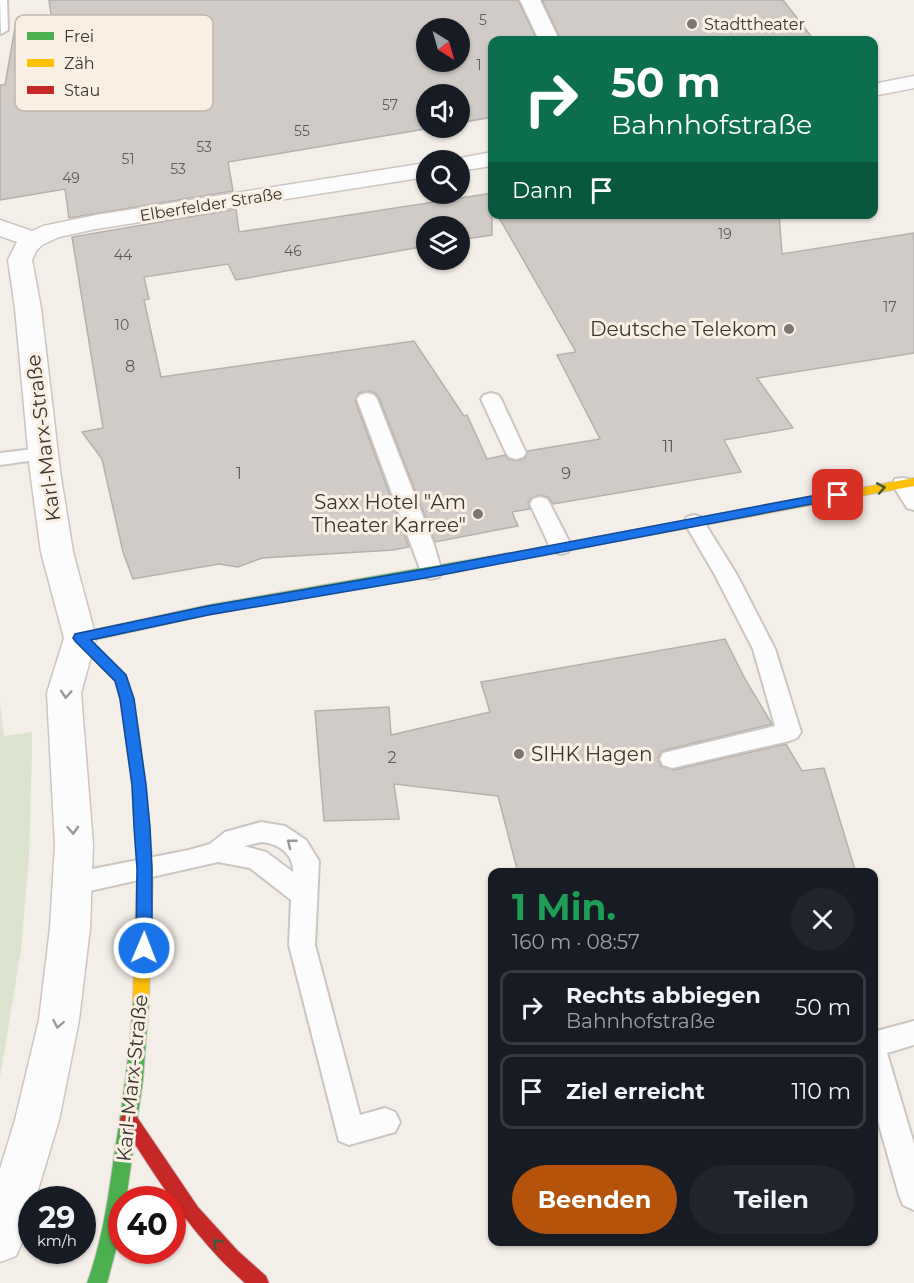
<!DOCTYPE html>
<html lang="de">
<head>
<meta charset="utf-8">
<style>
	:root { --surface:#171b24; --page:#20242c; --text:#f1f3f6; --muted:#9ea1a6; --line:#363941; --accent:#b45309 }
	body { margin:0; font-family:Montserrat,sans-serif; background:var(--page); color:var(--text); height:100vh; display:flex; flex-direction:column; font-size:22px; white-space:nowrap }
	* { box-sizing:border-box; margin:0 }
	p { font-size:20px; color:var(--muted) }
	.icon { flex:none; width:33px; height:33px; fill:none; stroke:currentColor; stroke-width:2; stroke-linecap:round; stroke-linejoin:round }
	.map { position:relative; flex:1; overflow:hidden }
	.drawer { position:absolute; left:488px; top:868px; width:390px; height:378px; display:flex; flex-direction:column; background:var(--surface); border-radius:12px; box-shadow:0 2px 4px #0004 }
	.drawer>* { flex:none }
	.guide { position:absolute; left:488px; top:36px; width:390px; height:183px; border-radius:12px; box-shadow:0 2px 4px #0004; background:#0b6e4f; color:#fff; overflow:hidden }
	.needle { width:39px; rotate:143deg }
	.buttons { position:absolute; left:416px; top:18px; display:grid; gap:12px }
	.buttons a { display:grid; place-items:center; width:54px; height:54px; border-radius:50%; background:var(--surface); box-shadow:0 2px 4px #0004; font-size:30px }
	.speed { position:absolute; left:18px; top:1186px; display:flex; gap:12px; font-size:30px; font-weight:700; text-align:center }
	.speed>* { display:grid; place-content:center; width:78px; height:78px; border-radius:50%; background:var(--surface); box-shadow:0 2px 4px #0004; line-height:1 }
	.speed small { font-size:15px; font-weight:400 }
	.speed .limit { border:9px solid #d22; background:#fff; color:#111 }
	.pin { position:absolute; display:grid; place-items:center; width:51px; height:51px; color:#fff; margin:-26px; border-radius:12px; box-shadow:0 3px 9px #0006 }
	.me { position:absolute; width:66px; margin:-33px; rotate:1deg; stroke-linejoin:round; filter:drop-shadow(0 0 4px #0008) }
	.turn { display:flex; align-items:center; gap:21px; height:126px; padding:0 24px; font-size:27px }
	.turn .icon { width:78px; height:78px; stroke-width:2.5 }
	.turn b { display:block; font-size:42px; line-height:51px }
	.then { display:flex; align-items:center; height:57px; padding:0 24px; background:#0003; gap:12px; font-size:22px }
	.round { display:grid; place-items:center; flex:none; width:63px; height:63px; border-radius:32px; background:var(--page) }
	.summary { display:flex; align-items:center; justify-content:space-between; height:102px; padding:0 24px }
	h1 { font-size:36px; font-weight:700; line-height:45px; color:#1e9e55 }
	.primary-button { display:flex; gap:12px; margin-top:auto; padding:12px 24px }
	.primary-button a { flex:1; height:69px; border-radius:36px; background:var(--accent); color:#fff; font-size:24px; font-weight:700; line-height:69px; text-align:center }
	.primary-button a+a { background:var(--page); color:var(--text) }
	ul { padding:0; list-style:none }
	li { display:flex; align-items:center; gap:18px; height:75px; margin:0 12px 9px; padding:0 12px; border:3px solid var(--line); border-radius:12px }
	li div { flex:1 }
	li b { display:block; font-size:22px }
	li em { font-style:normal }
	.map>svg:first-child { display:block }
</style>
</head>
<body>
<div class="map">
<svg width="914" height="1283" viewBox="0 0 914 1283">
	<rect width="100%" height="100%" fill="#f4eee8"/>
	<!-- green -->
	<path fill="#dce4d0" d="M 0,703 L 4,736 L 32,732 L 32,749 L 29,857 L 21,950 L 0,1078 Z"/>
	<!-- building -->
	<path fill="#d0cbc6" stroke="#b5b0ac" stroke-width="1.5" fill-rule="evenodd" d="M 49,0 L 518,0 L 537,40 L 492,40 L 492,117 L 459,123 L 459,94 L 426,94 L 426,128 L 431,128 L 228,162 L 233,191 L 69,218 L 65,189 L 0,200 L 0,85 L 5,85 L 16,22 L 52,21 ZM 426,28 L 459,28 L 459,62 L 426,62 Z
		M 542,0 L 783,0 L 814,40 L 561,40 Z
		M 492,193 L 492,235 L 459,240 L 459,226 L 426,226 L 426,246 L 236,280 L 228,264 L 144,277 L 149,299 L 144,300 L 161,377 L 414,341 L 464,416 L 467,415 L 487,459 L 505,455 L 508,459 L 517,461 L 525,458 L 528,451 L 600,439 L 557,355 L 576,352 L 497,214 L 779,214 L 782,254 L 914,233 L 914,353 L 757,378 L 793,428 L 724,440 L 741,472 L 553,504 L 548,497 L 539,495 L 531,498 L 528,503 L 530,509 L 512,512 L 518,526 L 435,542 L 379,398 L 375,393 L 368,391 L 359,393 L 355,400 L 409,547 L 393,550 L 262,558 L 238,567 L 219,564 L 133,579 L 123,552 L 102,459 L 82,432 L 103,428 L 72,237 L 236,209 L 239,232 Z
		M 725,639 L 745,679 L 772,724 L 662,751 L 658,758 L 661,766 L 673,770 L 786,744 L 802,771 L 824,768 L 856,873 L 518,873 L 498,796 L 394,784 L 399,819 L 324,821 L 315,711 L 389,707 L 391,735 L 490,712 L 481,682 Z"/>
	<g fill="none" stroke-linecap="round" stroke-linejoin="round">
		<defs>
			<path id="lane" d="M 0,0 L 7,0 L 8,30 L 1,34 Z
				M 367,393 L 374,395 L 377,399 L 434,545 L 442,572 L 439,577 L 431,579 L 423,577 L 357,399 L 360,395 Z
				M 491,393 L 498,395 L 501,399 L 526,453 L 523,457 L 516,459 L 509,457 L 506,453 L 481,399 L 484,395 Z
				M 43,448 L 50,450 L 53,454 L 50,458 L 0,465 L 0,453 Z
				M 902,478 L 909,479 L 914,487 L 914,510 L 907,508 L 892,484 L 895,479 Z
				M 540,497 L 547,499 L 550,504 L 572,547 L 568,552 L 561,554 L 554,552 L 550,547 L 530,504 L 533,499 Z
				M 694,515 L 701,517 L 737,575 L 775,649 L 801,732 L 797,738 L 789,741 L 672,768 L 663,765 L 660,759 L 663,753 L 775,726 L 753,649 L 715,575 L 684,522 L 687,517 Z
				M 261,822 L 285,826 L 306,840 L 319,861 L 315,945 L 360,1115 L 385,1108 L 395,1112 L 400,1122 L 395,1132 L 349,1145 L 339,1141 L 289,945 L 291,900 L 250,868 L 218,862 L 72,895 L 63,891 L 59,884 L 63,877 L 72,873 L 189,850 L 210,844 L 225,832 ZM 261,842 C 278,843 294,854 293,872 L 266,852 L 244,846 Z
				M 914,1021 L 914,1045 L 887,1053 L 914,1144 L 914,1210 L 903,1205 L 899,1195 L 873,1104 L 873,1032 Z"/>
			<path id="street" d="M 520,0 L 540,0 L 559,40 L 539,40 Z
				M 914,76 L 914,88 L 873,96 L 873,84 Z
				M 492,152 L 492,166 L 459,171 L 459,160 L 450,160 Z
				M 426,163 L 426,177 L 96,229 L 59,237 L 42,245 L 36,251 L 32,260 L 41,308 L 60,471 L 73,552 L 96,638 L 81,693 L 93,845 L 90,928 L 79,1020 L 59,1120 L 35,1200 L 32,1200 C 32,1219 24,1238 16,1256 L 0,1262 L 0,1169 L 15,1120 L 39,1020 L 50,928 L 55,845 L 47,693 L 64,638 L 41,552 L 30,471 L 15,308 L 8,260 L 17,242 L 0,236 L 0,220 L 32,231 L 43,226 L 96,215 Z"/>
			<path id="fast" d="M 532,549 L 538,553 L 537,556 L 208,615 L 80,643 L 73,638 L 80,633 L 208,605 Z
				M 141,994 L 147,996 L 149,1001 L 143,1079 L 126,1200 L 122,1200 L 122,1227 L 107,1283 L 87,1283 C 102,1242 108,1200 114,1157 C 122,1105 130,1053 133,1001 L 135,996 Z"/>
			<path id="slow" d="M 914,478 L 914,486 L 532,557 L 526,553 L 532,549 Z
				M 80,633 L 85,635 L 126,675 L 134,699 L 146,785 L 153,869 L 149,1001 L 147,1006 L 141,1008 L 135,1006 L 133,1001 L 137,869 L 132,785 L 120,699 L 115,681 L 75,641 L 73,638 Z"/>
			<path id="jam" d="M 129,1112 L 135,1114 L 198,1207 L 238,1251 L 266,1276 L 269,1283 L 245,1283 C 192,1236 161,1184 123,1126 L 120,1120 L 123,1114 Z"/>
		</defs>
		<!-- lane casing -->
		<use href="#lane" stroke="#cbc6c1" stroke-width="4"/>
		<!-- street casing -->
		<use href="#street" stroke="#cbc6c1" stroke-width="3"/>
		<!-- fast casing -->
		<use href="#fast" stroke="#cbc6c1" stroke-width="2"/>
		<!-- slow casing -->
		<use href="#slow" stroke="#cbc6c1" stroke-width="2"/>
		<!-- jam casing -->
		<use href="#jam" stroke="#cbc6c1" stroke-width="2"/>
		<!-- lane -->
		<use href="#lane" fill="#fdfcfc" fill-rule="evenodd"/>
		<!-- street -->
		<use href="#street" fill="#fdfcfc" fill-rule="evenodd"/>
		<!-- fast -->
		<use href="#fast" fill="#4caf50" fill-rule="evenodd"/>
		<!-- slow -->
		<use href="#slow" fill="#ffc107" fill-rule="evenodd"/>
		<!-- jam -->
		<use href="#jam" fill="#c62828" fill-rule="evenodd"/>
	</g>
	<!-- one-way arrows -->
	<defs><path id="oneway-chevron" d="M-2-3.5L2.5 0L-2 3.5" fill="none" stroke-width="1.6" stroke-linecap="round" stroke-linejoin="round" transform="scale(1.5)"/></defs>
	<g stroke="#3f5a3a">
		<use href="#oneway-chevron" transform="translate(881 488) rotate(-10)"/>
		<use href="#oneway-chevron" transform="translate(217 1243) rotate(-133)"/>
	</g>
	<g stroke="#9b9896">
		<use href="#oneway-chevron" transform="translate(66 694) rotate(94)"/>
		<use href="#oneway-chevron" transform="translate(73 830) rotate(87)"/>
		<use href="#oneway-chevron" transform="translate(291 843) rotate(-142)"/>
		<use href="#oneway-chevron" transform="translate(58 1024) rotate(101)"/>
	</g>
	<!-- route -->
	<path fill="#1a73e8" stroke="#114b97" stroke-width="1.5" d="M 838,491 L 843,492 L 845,495 L 843,498 L 431,577 L 208,615 L 91,640 L 126,675 L 134,699 L 146,785 L 150,827 L 152,869 L 152,948 L 149,953 L 144,955 L 138,953 L 136,948 L 137,869 L 134,827 L 132,785 L 120,699 L 115,681 L 75,641 L 73,638 L 75,634 L 208,606 L 431,568 Z"/>
	<!-- markers -->
	<g fill="#7a7670" stroke="#f9efe3" stroke-width="2">
		<circle cx="692" cy="24" r="6"/>
		<circle cx="789" cy="329" r="6"/>
		<circle cx="478" cy="514" r="6"/>
		<circle cx="519" cy="754" r="6"/>
	</g>
	<g text-anchor="middle" stroke-width="6" stroke-linejoin="round" paint-order="stroke">
		<!-- far-number labels -->
		<g font-size="14" fill="#5f5a56">
			<text x="483" y="25">5</text>
			<text x="479" y="70">1</text>
			<text x="390" y="110">57</text>
			<text x="302" y="136">55</text>
			<text x="204" y="152">53</text>
			<text x="128" y="164">51</text>
			<text x="178" y="174">53</text>
			<text x="71" y="183">49</text>
			<text x="725" y="239">19</text>
			<text x="293" y="256">46</text>
			<text x="123" y="260">44</text>
			<text x="890" y="312">17</text>
			<text x="122" y="330">10</text>
		</g>
		<!-- far-poi labels -->
		<g font-size="16" fill="#393530" stroke="#f9efe3" text-anchor="start">
			<text x="704" y="30">Stadttheater</text>
		</g>
		<!-- far-street labels -->
		<g font-size="16" fill="#393530" stroke="#f9efe3">
			<text transform="translate(211 204) rotate(-9)" y="6">Elberfelder Straße</text>
		</g>
		<!-- number labels -->
		<g font-size="16" fill="#5f5a56">
			<text x="130" y="372">8</text>
			<text x="668" y="452">11</text>
			<text x="239" y="479">1</text>
			<text x="566" y="479">9</text>
			<text x="392" y="763">2</text>
		</g>
		<!-- poi labels -->
		<g font-size="20" fill="#393530" stroke="#f9efe3" text-anchor="end">
			<text x="777" y="336">Deutsche Telekom</text>
			<text x="466" y="509">Saxx Hotel "Am<tspan x="466" dy="23">Theater Karree"</tspan></text>
			<text x="531" y="761" text-anchor="start">SIHK Hagen</text>
		</g>
		<!-- street labels -->
		<g font-size="20" fill="#393530" stroke="#f9efe3">
			<text transform="translate(43 438) rotate(-97)" y="7">Karl-Marx-Straße</text>
			<text transform="translate(132 1078) rotate(-84)" y="7">Karl-Marx-Straße</text>
		</g>
	</g>
	<!-- legend -->
	<rect x="15" y="15" width="198" height="96" rx="9" fill="#f9efe3" stroke="#bfb7ad" stroke-width="1.5"/>
	<rect x="27" y="32" width="27" height="8" fill="#4caf50"/>
	<rect x="27" y="59" width="27" height="8" fill="#ffc107"/>
	<rect x="27" y="86" width="27" height="8" fill="#c62828"/>
	<g font-size="16" fill="#393530">
		<text x="64" y="42">Frei</text>
		<text x="64" y="69">Zäh</text>
		<text x="64" y="96">Stau</text>
	</g>
</svg>
<div class="buttons">
<a><svg class="needle" viewBox="-14 -14 28 28"><path d="M0-13l5 13h-10z" fill="#e53935"/><path d="M0 13l5-13h-10z" fill="#9ea1a6"/></svg></a>
<a><svg class="icon" aria-label="sound" viewBox="0 0 24 24"><path d="M4 9h4l5-4v14l-5-4H4zM17 9q2 3 0 6"/></svg></a>
<a><svg class="icon" aria-label="search" viewBox="0 0 24 24"><circle cx="10" cy="10" r="6"/><path d="M15 15l6 6"/></svg></a>
<a><svg class="icon" aria-label="layers" viewBox="0 0 24 24"><path d="M12 4l9 5-9 5-9-5zM3 14l9 5 9-5"/></svg></a>
</div>
<div class="speed"><div>29<small>km/h</small></div><div class="limit">40</div></div>
<div class="pin" style="left:838px;top:495px;background:#d93025"><svg class="icon" aria-label="arrive" viewBox="0 0 24 24"><path d="M6 21V4h12l-3 4 3 4H6"/></svg></div>
<svg class="me" style="left:144px;top:948px" viewBox="-20 -20 40 40"><circle r="17" fill="#1a73e8" stroke="#fff" stroke-width="3"/><path d="M0-11L8 9 0 5-8 9z" fill="#fff"/></svg>
<div class="guide">
<div class="turn"><svg class="icon" aria-label="right" viewBox="0 0 24 24"><path d="M7 20v-9h11M14 6l5 5-5 5"/></svg><div><b>50 m</b>Bahnhofstraße</div></div>
<div class="then">Dann<svg class="icon" aria-label="arrive" viewBox="0 0 24 24"><path d="M6 21V4h12l-3 4 3 4H6"/></svg></div>
</div>
<section class="drawer">
<div class="summary"><div><h1>1 Min.</h1><p>160 m · 08:57</p></div><a class="round"><svg class="icon" aria-label="close" viewBox="0 0 24 24"><path d="M6 6l12 12M18 6L6 18"/></svg></a></div>
<ul>
<li><svg class="icon" aria-label="right" viewBox="0 0 24 24"><path d="M7 20v-9h11M14 6l5 5-5 5"/></svg><div><b>Rechts abbiegen</b><p>Bahnhofstraße</p></div><em>50 m</em></li>
<li><svg class="icon" aria-label="arrive" viewBox="0 0 24 24"><path d="M6 21V4h12l-3 4 3 4H6"/></svg><div><b>Ziel erreicht</b></div><em>110 m</em></li>
</ul>
<div class="primary-button"><a>Beenden</a><a>Teilen</a></div>
</section>
</div>
</body>
</html>
